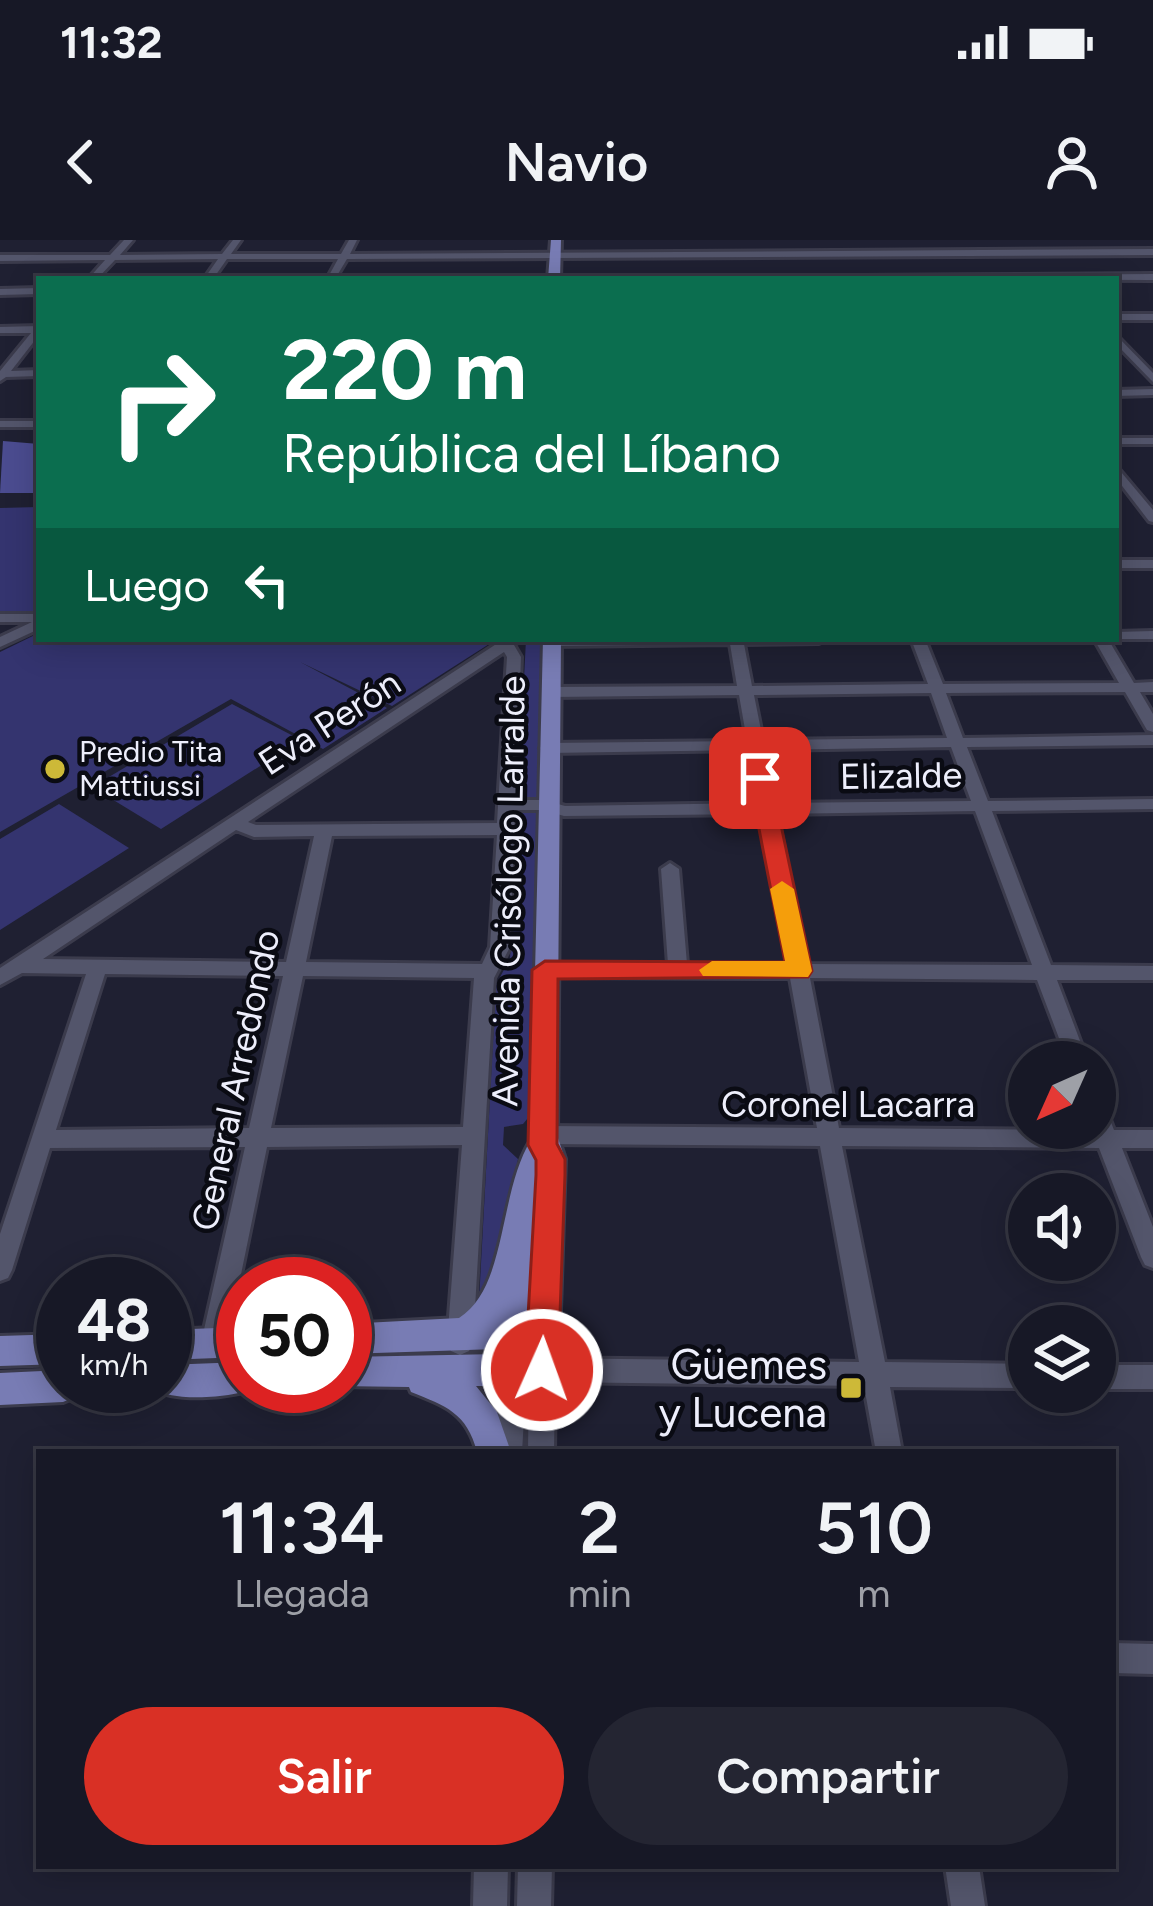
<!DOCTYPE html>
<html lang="es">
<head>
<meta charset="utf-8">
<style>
	:root { --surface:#171826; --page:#242532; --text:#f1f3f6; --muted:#9ea0a7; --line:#363743; --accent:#d93025 }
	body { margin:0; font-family:Figtree,sans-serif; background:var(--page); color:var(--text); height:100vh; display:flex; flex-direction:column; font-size:45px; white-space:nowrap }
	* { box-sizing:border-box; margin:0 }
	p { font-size:39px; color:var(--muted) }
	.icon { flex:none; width:66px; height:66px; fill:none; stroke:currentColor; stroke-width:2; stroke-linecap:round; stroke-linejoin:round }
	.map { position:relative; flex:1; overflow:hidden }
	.details { position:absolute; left:36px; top:1209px; width:1080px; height:420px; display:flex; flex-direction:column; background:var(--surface); border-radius:0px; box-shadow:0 6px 30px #0003,0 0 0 3px var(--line) }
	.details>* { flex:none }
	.top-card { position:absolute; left:36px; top:36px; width:1083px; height:366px; border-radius:0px; box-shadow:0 6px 30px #0003,0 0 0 3px var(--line); background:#0b6e4f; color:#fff; overflow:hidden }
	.needle { width:78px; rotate:225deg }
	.fabs { position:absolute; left:1008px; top:801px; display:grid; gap:24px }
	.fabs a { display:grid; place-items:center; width:108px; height:108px; border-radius:50%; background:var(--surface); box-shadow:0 6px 30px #0003,0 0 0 3px var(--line); font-size:60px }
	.speed { position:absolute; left:36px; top:1017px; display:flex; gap:24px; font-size:60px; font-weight:700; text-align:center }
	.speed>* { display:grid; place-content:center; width:156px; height:156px; border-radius:50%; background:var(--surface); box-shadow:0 6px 30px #0003,0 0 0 3px var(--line); line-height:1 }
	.speed small { font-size:30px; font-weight:400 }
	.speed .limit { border:18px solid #d22; background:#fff; color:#111 }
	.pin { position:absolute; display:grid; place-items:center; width:102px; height:102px; color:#fff; margin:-51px; border-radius:24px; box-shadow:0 6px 18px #0006 }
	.me { position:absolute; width:132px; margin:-66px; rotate:2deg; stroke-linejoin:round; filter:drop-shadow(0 0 9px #0008) }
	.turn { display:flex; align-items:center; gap:42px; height:252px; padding:0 48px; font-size:54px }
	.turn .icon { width:156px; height:156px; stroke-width:2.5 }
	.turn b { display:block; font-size:84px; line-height:102px }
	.then { display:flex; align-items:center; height:114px; padding:0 48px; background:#0003; gap:24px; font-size:45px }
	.eta { display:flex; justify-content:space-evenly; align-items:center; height:204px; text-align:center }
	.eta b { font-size:72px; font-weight:600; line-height:84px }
	.button { display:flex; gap:24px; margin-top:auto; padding:24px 48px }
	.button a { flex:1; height:138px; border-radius:72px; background:var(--accent); color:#fff; font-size:48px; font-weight:600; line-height:138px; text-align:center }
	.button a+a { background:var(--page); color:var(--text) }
	.status { display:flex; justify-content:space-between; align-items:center; height:84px; padding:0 60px; background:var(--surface); direction:ltr }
	.status svg { height:33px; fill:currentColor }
	header { display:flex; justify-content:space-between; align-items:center; height:156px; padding:0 48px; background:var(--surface); font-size:54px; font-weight:600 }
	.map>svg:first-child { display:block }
</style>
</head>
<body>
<div class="status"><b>11:32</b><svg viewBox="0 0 49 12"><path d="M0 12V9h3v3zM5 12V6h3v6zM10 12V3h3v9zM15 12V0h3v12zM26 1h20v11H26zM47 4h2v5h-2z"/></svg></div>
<header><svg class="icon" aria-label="back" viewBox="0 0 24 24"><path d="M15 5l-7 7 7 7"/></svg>Navio<svg class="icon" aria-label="person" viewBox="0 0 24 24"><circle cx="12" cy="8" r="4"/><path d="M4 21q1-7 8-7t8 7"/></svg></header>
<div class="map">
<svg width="1153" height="1666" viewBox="0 0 1153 1666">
	<rect width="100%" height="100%" fill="#1f2032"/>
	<!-- green -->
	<path fill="#34346f" d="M 39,267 L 39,371 L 0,372 L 0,268 Z
		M 39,393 L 39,399 L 497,399 L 392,466 L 300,422 L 387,468 L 323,509 L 231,459 L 0,592 L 0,412 Z
		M 526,399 L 543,399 L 537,561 L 518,561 Z
		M 232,464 L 301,500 L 161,589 L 92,547 Z
		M 59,564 L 129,608 L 0,690 L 0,599 Z
		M 519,568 L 538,571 L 533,872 L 523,884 L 504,887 L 503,905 L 518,919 L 494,1052 L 479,1061 L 496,745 L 510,718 Z"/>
	<!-- building -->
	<path fill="#4b4c90" d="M 3,201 L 39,204 L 39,253 L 0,253 Z"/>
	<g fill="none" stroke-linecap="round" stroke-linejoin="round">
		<defs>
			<path id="minor" d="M 124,0 L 133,0 L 120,15 L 222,14 L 233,0 L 241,0 L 231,14 L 341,14 L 349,0 L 357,0 L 350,14 L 1153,9 L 1153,15 L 347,19 L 335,39 L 327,39 L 338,19 L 227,19 L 213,39 L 204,39 L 218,19 L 115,20 L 97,39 L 88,39 L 105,20 L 0,21 L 0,15 L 110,15 Z
				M 1153,34 L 1153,40 L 857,39 L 861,36 Z
				M 39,48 L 39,54 L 0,55 L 0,49 Z
				M 1116,74 L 1153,74 L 1153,80 L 1116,80 Z
				M 39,86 L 39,95 L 11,131 L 39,130 L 39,136 L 6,137 L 0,141 L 0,131 L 31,93 L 0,93 L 0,87 Z
				M 1116,95 L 1153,133 L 1153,142 L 1116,104 Z
				M 1153,149 L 1153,155 L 1116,156 L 1116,150 Z
				M 0,181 L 39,181 L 39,187 L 0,187 Z
				M 1116,198 L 1153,198 L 1153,204 L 1116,204 Z
				M 1116,226 L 1153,270 L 1153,282 L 1149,281 L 1116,238 Z
				M 1116,320 L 1153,320 L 1153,328 L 1116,328 Z
				M 0,374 L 39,374 L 39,389 L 0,407 L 0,397 L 32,382 L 0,382 Z
				M 1153,391 L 1153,399 L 1111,399 L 1116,399 L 1116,392 Z
				M 504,399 L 521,399 L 514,405 L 521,417 L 516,560 L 544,560 L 565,566 L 758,563 L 749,510 L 548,513 L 540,508 L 548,503 L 747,501 L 739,455 L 551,457 L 543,452 L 551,447 L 737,446 L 730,404 L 552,406 L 547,405 L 547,399 L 826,399 L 819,403 L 744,404 L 752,446 L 928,444 L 911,399 L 925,399 L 943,444 L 1119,443 L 1094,399 L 1108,399 L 1134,443 L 1153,442 L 1153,452 L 1140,452 L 1153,474 L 1153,492 L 1147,490 L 1125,452 L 946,453 L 963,498 L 1153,495 L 1153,505 L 967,507 L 988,561 L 1153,559 L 1153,569 L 992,571 L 1051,725 L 1153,726 L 1153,740 L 1057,740 L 1088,822 L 1068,822 L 1037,740 L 810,738 L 839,888 L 1092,890 L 1095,859 L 1103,862 L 1114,890 L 1153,890 L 1153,908 L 1122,908 L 1153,987 L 1153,1028 L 1145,1025 L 1141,1017 L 1099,908 L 842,906 L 885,1122 L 1029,1124 L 1029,1148 L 890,1147 L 902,1212 L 876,1212 L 864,1146 L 555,1142 L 554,1212 L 528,1212 L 529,1130 L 533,1121 L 542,1118 L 859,1122 L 820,906 L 543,904 L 535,901 L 532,895 L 535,889 L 543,886 L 817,888 L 790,738 L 545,737 L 535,730 L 545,723 L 668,724 L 661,629 L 670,623 L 679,629 L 687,724 L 788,724 L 760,574 L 564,576 L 543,570 L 515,570 L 510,707 L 494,738 L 473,1103 L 469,1111 L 460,1115 L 451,1111 L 447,1103 L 462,905 L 267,907 L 227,1103 L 223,1111 L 214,1115 L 205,1111 L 201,1103 L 245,907 L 50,908 L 12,1030 L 8,1038 L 0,1041 L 0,994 L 86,734 L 22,733 L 0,745 L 0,728 ZM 504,412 L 507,417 L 497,583 L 256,585 L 248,582 ZM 931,453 L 947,498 L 763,500 L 754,455 ZM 951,507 L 971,561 L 775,563 L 765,510 ZM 975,571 L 1032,725 L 807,724 L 777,574 ZM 236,590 L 254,597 L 314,596 L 286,722 L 43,719 ZM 497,595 L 490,707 L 482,724 L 306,722 L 332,596 ZM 105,734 L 283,736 L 249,888 L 56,890 ZM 303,736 L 474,738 L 463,887 L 271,888 Z
				M 514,1117 L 523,1120 L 527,1129 L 522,1212 L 496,1212 L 501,1129 L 505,1120 Z
				M 1095,1125 L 1153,1125 L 1153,1149 L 1095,1149 Z
				M 1113,1403 L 1153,1404 L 1153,1434 L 1113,1433 Z
				M 474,1626 L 508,1626 L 507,1666 L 473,1666 Z
				M 518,1626 L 552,1626 L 551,1666 L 517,1666 Z
				M 945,1626 L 979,1626 L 985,1666 L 951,1666 Z"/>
			<path id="major" d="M 551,0 L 561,0 L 560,39 L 548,39 Z
				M 543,399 L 561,399 L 557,895 L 565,919 L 558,1130 L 554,1141 L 542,1146 L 476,1146 L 497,1172 L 511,1212 L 477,1212 C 467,1173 446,1166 411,1152 L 409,1147 L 338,1146 L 345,1146 L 345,1117 L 499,1114 L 497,1109 L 345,1114 L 345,1084 L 459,1078 C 508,1047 498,953 531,900 Z
				M 243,1087 L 243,1117 L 165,1120 L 165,1090 Z
				M 63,1094 L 63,1124 L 0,1126 L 0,1096 Z
				M 243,1122 L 243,1146 L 256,1146 C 239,1159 164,1163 151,1146 L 165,1146 L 165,1125 Z
				M 63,1130 L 63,1146 L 80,1146 L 75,1157 L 63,1162 L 0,1165 L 0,1133 Z"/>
		</defs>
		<!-- minor casing -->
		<use href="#minor" stroke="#3b3b4c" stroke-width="6"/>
		<!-- major casing -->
		<use href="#major" stroke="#3b3b4c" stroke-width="6"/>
		<!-- minor -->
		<use href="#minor" fill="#53556b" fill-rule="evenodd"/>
		<!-- major -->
		<use href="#major" fill="#787cb4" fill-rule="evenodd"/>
	</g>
	<!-- route -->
	<path fill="#d93025" stroke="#8d1f18" stroke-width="3" d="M 760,532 L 771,538 L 812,731 L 808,737 L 558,739 L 557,904 L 565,919 L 565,935 L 558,1130 L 554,1141 L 542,1145 L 530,1141 L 525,1130 L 536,935 L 536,920 L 528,905 L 532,730 L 545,721 L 785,722 L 749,538 Z"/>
	<!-- slow -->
	<path fill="#f59e0b" d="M 782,641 L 794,649 L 812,731 L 808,737 L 703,736 L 699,730 L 712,721 L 785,721 L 770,649 Z"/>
	<!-- markers -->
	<g fill="#cdb938" stroke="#0a0b13" stroke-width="4.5">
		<circle cx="55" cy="529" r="12"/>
		<rect x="839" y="1136" width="24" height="24" rx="6"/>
	</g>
	<g text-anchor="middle" stroke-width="9" stroke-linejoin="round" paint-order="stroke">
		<!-- far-poi labels -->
		<g font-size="30" fill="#edeefb" stroke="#0a0b13" text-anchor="start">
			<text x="79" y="522">Predio Tita<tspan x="79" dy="34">Mattiussi</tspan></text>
		</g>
		<!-- street labels -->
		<g font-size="36" fill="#edeefb" stroke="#0a0b13">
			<text transform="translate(329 482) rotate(-33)" y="13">Eva Perón</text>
			<text transform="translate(901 535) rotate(-1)" y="13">Elizalde</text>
			<text transform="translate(508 651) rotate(-89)" y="13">Avenida Crisólogo Larralde</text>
			<text transform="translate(235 840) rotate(-78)" y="13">General Arredondo</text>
			<text x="848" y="877">Coronel Lacarra</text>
		</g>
		<!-- near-poi labels -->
		<g font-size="42" fill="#edeefb" stroke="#0a0b13" text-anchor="end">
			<text x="827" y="1139">Güemes<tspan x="827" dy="48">y Lucena</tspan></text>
		</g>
	</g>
</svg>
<div class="fabs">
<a><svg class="needle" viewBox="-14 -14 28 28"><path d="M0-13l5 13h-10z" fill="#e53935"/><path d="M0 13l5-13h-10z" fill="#9ea0a7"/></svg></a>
<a><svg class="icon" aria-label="sound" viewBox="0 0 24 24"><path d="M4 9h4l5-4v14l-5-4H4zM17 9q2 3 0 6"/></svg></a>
<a><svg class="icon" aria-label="layers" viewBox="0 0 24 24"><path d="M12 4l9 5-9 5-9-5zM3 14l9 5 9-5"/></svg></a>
</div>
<div class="speed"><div>48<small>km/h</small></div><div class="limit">50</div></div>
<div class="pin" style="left:760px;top:538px;background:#d93025"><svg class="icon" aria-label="arrive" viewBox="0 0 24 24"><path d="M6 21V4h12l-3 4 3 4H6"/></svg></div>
<svg class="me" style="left:542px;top:1130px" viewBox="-20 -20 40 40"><circle r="17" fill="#d93025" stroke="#fff" stroke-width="3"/><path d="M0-11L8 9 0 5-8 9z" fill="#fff"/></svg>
<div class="top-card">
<div class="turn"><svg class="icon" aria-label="right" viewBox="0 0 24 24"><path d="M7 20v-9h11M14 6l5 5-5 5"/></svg><div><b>220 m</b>República del Líbano</div></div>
<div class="then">Luego<svg class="icon" aria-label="left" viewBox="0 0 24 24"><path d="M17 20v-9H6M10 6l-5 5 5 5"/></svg></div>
</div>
<section class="details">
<div class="eta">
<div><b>11:34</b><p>Llegada</p></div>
<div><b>2</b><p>min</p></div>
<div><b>510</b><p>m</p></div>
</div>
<div class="button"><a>Salir</a><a>Compartir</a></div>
</section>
</div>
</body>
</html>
